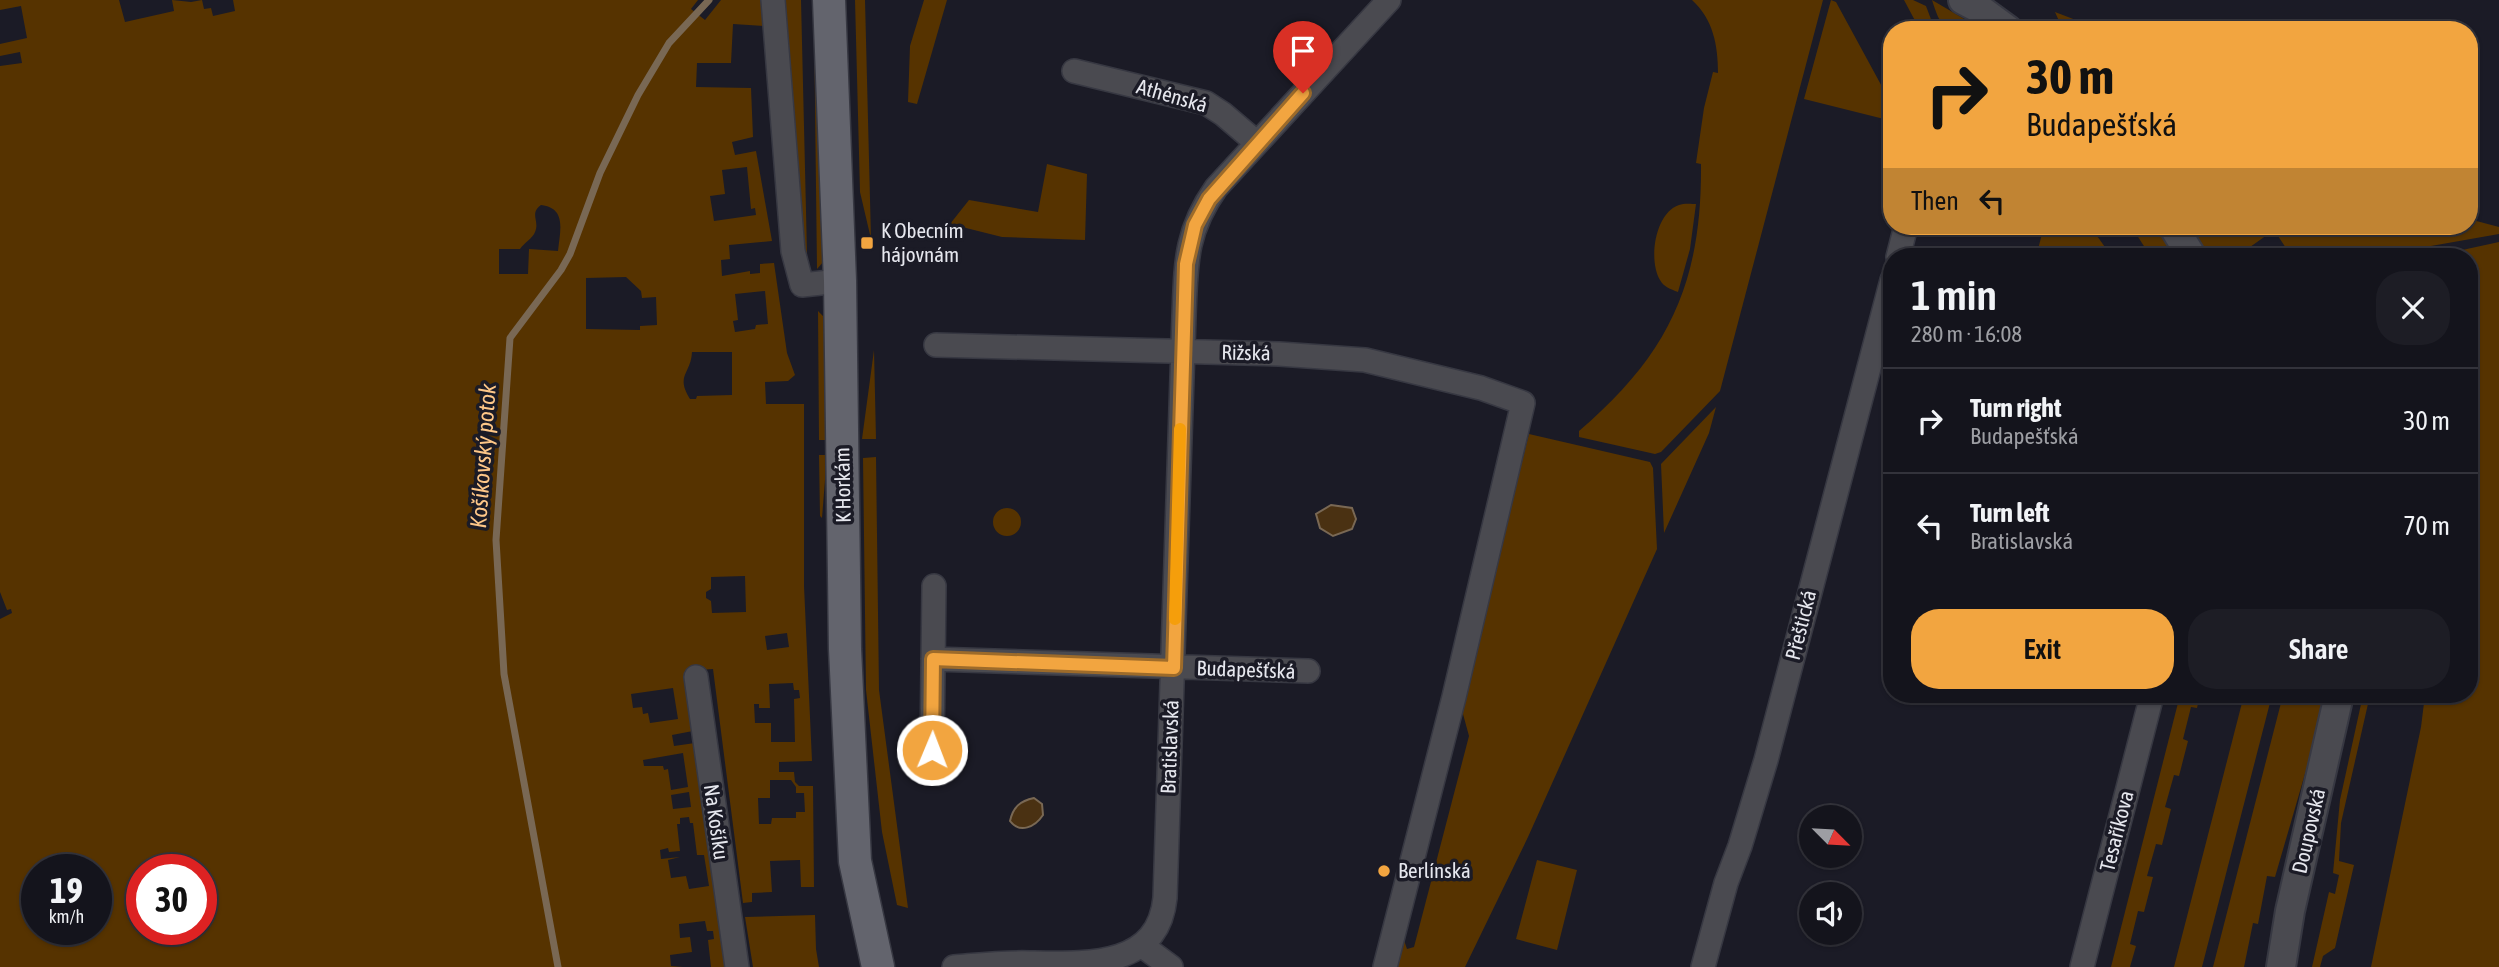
<!DOCTYPE html>
<html lang="en">
<head>
<meta charset="utf-8">
<style>
	:root { --surface:#14141c; --page:#1d1d25; --text:#f1f3f6; --muted:#9d9ea3; --line:#33333b; --accent:#f2a540 }
	body { margin:0; font-family:"Asap Condensed",sans-serif; background:var(--page); color:var(--text); height:100vh; display:flex; flex-direction:column; font-size:26px; white-space:nowrap }
	* { box-sizing:border-box; margin:0 }
	p { font-size:23px; color:var(--muted) }
	.icon { flex:none; width:38px; height:38px; fill:none; stroke:currentColor; stroke-width:2; stroke-linecap:round; stroke-linejoin:round }
	.map { position:relative; flex:1; overflow:hidden }
	.details { position:absolute; left:1883px; top:248px; width:595px; height:455px; display:flex; flex-direction:column; background:var(--surface); border-radius:28px; box-shadow:0 2px 5px #0004,0 0 0 2px var(--line) }
	.details>* { flex:none }
	.banner { position:absolute; left:1883px; top:21px; width:595px; height:214px; border-radius:28px; box-shadow:0 2px 5px #0004,0 0 0 2px var(--line); background:#f2a540; color:#111; overflow:hidden }
	.needle { width:46px; rotate:114deg }
	.tools { position:absolute; left:1799px; top:805px; display:grid; gap:14px }
	.tools a { display:grid; place-items:center; width:63px; height:63px; border-radius:50%; background:var(--surface); box-shadow:0 2px 5px #0004,0 0 0 2px var(--line); font-size:35px }
	.speed { position:absolute; left:21px; top:854px; display:flex; gap:14px; font-size:35px; font-weight:700; text-align:center }
	.speed>* { display:grid; place-content:center; width:91px; height:91px; border-radius:50%; background:var(--surface); box-shadow:0 2px 5px #0004,0 0 0 2px var(--line); line-height:1 }
	.speed small { font-size:18px; font-weight:400 }
	.speed .limit { border:10px solid #d22; background:#fff; color:#111 }
	.pin { position:absolute; display:grid; place-items:center; width:60px; height:60px; color:#fff; margin:-72px -30px; border-radius:50% 50% 50% 0; rotate:-45deg; box-shadow:0 0 7px #0007 }
	.pin .icon { rotate:45deg }
	.me { position:absolute; width:77px; margin:-38px; rotate:1deg; stroke-linejoin:round; filter:drop-shadow(0 0 5px #0008) }
	.turn { display:flex; align-items:center; gap:24px; height:147px; padding:0 28px; font-size:32px }
	.turn .icon { width:91px; height:91px; stroke-width:2.5 }
	.turn b { display:block; font-size:49px; line-height:60px }
	.then { display:flex; align-items:center; height:66px; padding:0 28px; background:#0003; gap:14px; font-size:26px }
	.round { display:grid; place-items:center; flex:none; width:74px; height:74px; border-radius:28px; background:var(--page) }
	.head { display:flex; align-items:center; justify-content:space-between; height:119px; padding:0 28px }
	h1 { font-size:42px; font-weight:600; line-height:52px }
	.button { display:flex; gap:14px; margin-top:auto; padding:14px 28px }
	.button a { flex:1; height:80px; border-radius:28px; background:var(--accent); color:#111; font-size:28px; font-weight:600; line-height:80px; text-align:center }
	.button a+a { background:var(--page); color:var(--text) }
	ul { padding:0; list-style:none }
	li { display:flex; align-items:center; gap:21px; height:105px; padding:0 28px; border-top:2px solid var(--line) }
	li div { flex:1 }
	li b { display:block; font-size:26px }
	li em { font-style:normal }
	.map>svg:first-child { display:block }
</style>
</head>
<body>
<div class="map">
<svg width="2499" height="967" viewBox="0 0 2499 967">
	<rect width="100%" height="100%" fill="#1b1b26"/>
	<!-- green -->
	<path fill="#563300" fill-rule="evenodd" d="M 0,0 L 119,0 L 125,22 L 174,11 L 172,0 L 191,2 L 202,0 L 204,9 L 211,8 L 213,16 L 235,11 L 233,0 L 698,0 L 691,9 L 705,20 L 721,0 L 761,0 L 765,26 L 733,24 L 731,63 L 697,63 L 696,87 L 751,88 L 753,137 L 732,142 L 735,155 L 756,151 L 772,241 L 729,245 L 730,259 L 721,260 L 722,276 L 750,271 L 750,274 L 760,273 L 760,264 L 774,263 L 787,353 L 795,375 L 788,381 L 765,382 L 766,404 L 804,404 L 804,586 L 812,761 L 779,762 L 779,772 L 794,772 L 795,782 L 799,786 L 813,786 L 814,887 L 801,887 L 800,860 L 770,861 L 772,892 L 752,893 L 752,902 L 743,903 L 713,669 L 685,671 L 693,731 L 672,735 L 674,746 L 695,743 L 725,967 L 711,967 L 708,940 L 714,939 L 713,931 L 707,931 L 705,921 L 679,924 L 680,938 L 690,937 L 692,952 L 670,955 L 671,966 L 683,967 L 0,967 L 0,619 L 12,613 L 11,609 L 7,610 L 0,592 L 0,66 L 22,63 L 20,52 L 0,56 L 0,44 L 27,38 L 21,6 L 0,10 ZM 747,167 L 751,209 L 755,208 L 756,215 L 714,221 L 710,196 L 725,194 L 722,170 ZM 541,205 C 567,208 560,231 558,251 L 529,249 L 528,274 L 499,274 L 499,249 L 520,249 C 524,243 533,238 535,232 C 540,221 529,214 541,205 ZM 626,277 L 641,291 L 642,298 L 656,297 L 657,325 L 640,326 L 640,330 L 586,329 L 586,278 ZM 765,291 L 768,324 L 756,325 L 755,329 L 735,332 L 733,321 L 738,320 L 735,294 ZM 692,352 L 732,352 L 732,395 L 697,396 L 696,399 L 690,399 C 675,375 691,374 692,352 ZM 745,576 L 746,612 L 712,613 L 711,601 L 706,598 L 706,592 L 711,589 L 711,577 ZM 787,633 L 789,647 L 767,650 L 765,636 ZM 793,683 L 794,690 L 799,690 L 800,698 L 794,699 L 795,742 L 771,742 L 771,723 L 755,723 L 754,704 L 759,704 L 759,708 L 770,708 L 769,684 ZM 673,688 L 678,719 L 650,723 L 648,713 L 643,714 L 642,707 L 633,708 L 631,694 ZM 683,753 L 688,787 L 671,790 L 668,769 L 664,770 L 663,766 L 644,766 L 643,760 ZM 770,780 L 791,780 L 796,787 L 796,793 L 804,793 L 805,812 L 796,812 L 796,818 L 772,818 L 771,824 L 759,824 L 758,798 L 770,798 ZM 689,792 L 691,807 L 673,809 L 671,795 ZM 689,817 L 690,823 L 693,823 L 697,855 L 704,855 L 709,886 L 689,889 L 686,876 L 671,878 L 668,860 L 680,857 L 661,859 L 660,850 L 668,848 L 669,852 L 680,851 L 677,824 L 680,824 L 680,818 ZM 37,870 L 96,870 L 96,929 L 37,929 ZM 142,870 L 201,870 L 201,929 L 142,929 Z
		M 784,0 L 801,0 L 807,253 L 804,253 Z
		M 855,0 L 865,0 L 871,239 L 860,192 Z
		M 924,0 L 947,0 L 917,104 L 908,102 L 910,46 Z
		M 1692,0 L 1823,0 L 1720,391 L 1661,452 L 1655,454 L 1579,437 L 1579,431 C 1669,354 1702,283 1701,164 L 1696,163 L 1704,108 L 1713,72 L 1718,73 C 1718,45 1713,19 1692,0 Z
		M 1831,0 L 1836,2 L 1892,105 L 1892,121 L 1804,99 Z
		M 1904,0 L 1913,0 L 1926,6 L 1932,22 L 1939,30 L 1920,30 Z
		M 1932,0 L 1983,30 C 1948,30 1943,36 1932,0 Z
		M 2055,12 L 2102,30 L 2063,30 Z
		M 814,22 L 821,99 L 824,261 L 817,269 Z
		M 1047,164 L 1087,174 L 1085,240 L 1002,237 L 950,224 L 969,200 L 1038,212 Z
		M 1696,204 L 1690,249 L 1678,292 C 1670,289 1664,287 1660,280 C 1648,260 1655,213 1679,205 C 1684,203 1692,204 1696,204 Z
		M 2469,219 L 2499,227 L 2499,234 L 2414,249 L 2399,257 L 2292,257 L 2274,230 L 2236,257 L 2209,257 L 2189,226 L 2469,226 Z
		M 2044,226 L 2090,226 L 2112,257 L 2036,257 Z
		M 2131,226 L 2156,226 L 2176,257 L 2151,257 Z
		M 2499,242 L 2499,967 L 2371,967 L 2421,727 L 2425,695 L 2469,695 L 2469,257 L 2430,257 Z
		M 818,311 L 825,318 L 828,440 L 819,440 Z
		M 874,350 L 876,439 L 862,439 Z
		M 1716,407 L 1709,433 L 1664,533 L 1661,464 Z
		M 1529,434 L 1650,462 L 1653,468 L 1657,549 L 1528,837 L 1465,967 L 1394,967 L 1401,941 L 1404,940 L 1407,949 L 1414,947 L 1469,736 L 1460,703 Z
		M 819,455 L 827,455 L 822,518 L 820,516 Z
		M 876,457 L 879,690 L 908,908 L 897,905 L 882,832 L 866,690 L 863,458 Z
		M993 522a14 14 0 1 1 28 0a14 14 0 1 1-28 0Z
		M 2180,695 L 2200,695 L 2197,708 L 2191,707 L 2183,739 L 2188,741 L 2179,776 L 2174,775 L 2165,807 L 2171,809 L 2162,845 L 2156,844 L 2147,876 L 2153,877 L 2144,912 L 2138,911 L 2130,944 L 2136,946 L 2130,967 L 2111,967 Z
		M 2244,695 L 2272,695 L 2202,967 L 2174,967 Z
		M 2283,695 L 2324,695 L 2309,760 L 2275,877 L 2267,876 L 2258,924 L 2253,923 L 2244,967 L 2213,967 Z
		M 2363,695 L 2370,695 L 2341,823 L 2339,861 L 2354,865 L 2335,948 L 2323,956 L 2320,967 L 2312,967 L 2329,892 L 2335,894 L 2339,875 L 2333,873 L 2340,800 Z
		M 1537,860 L 1577,870 L 1557,950 L 1516,939 Z
		M 815,915 L 816,949 L 819,967 L 753,967 L 745,917 Z"/>
	<!-- water -->
	<path fill="#4a3112" stroke="#796854" stroke-width="2" d="M 1331,505 L 1352,508 L 1356,519 L 1352,529 L 1333,536 L 1320,528 L 1316,514 Z
		M 1034,798 L 1042,804 L 1043,815 C 1035,827 1020,834 1010,821 C 1013,807 1020,801 1034,798 Z"/>
	<g fill="none" stroke-linecap="round" stroke-linejoin="round">
		<!-- stream -->
		<path stroke="#796854" stroke-width="7" d="M 558,967 L 504,674 L 496,540 L 510,338 L 561,270 L 570,254 L 600,173 L 638,95 L 669,43 L 709,0"/>
		<defs>
			<path id="minor" d="M 773,0 L 793,251 L 802,285 L 840,281
				M 1074,71 L 1206,103 L 1223,114 L 1257,143
				M 1898,257 L 1906,226
				M 936,345 L 1279,354 L 1365,360 L 1481,388 L 1523,403 L 1454,697 L 1385,967
				M 933,659 L 1308,671
				M 696,677 L 737,967
				M 932,750 L 934,586
				M 1144,947 L 1171,967
				M 954,967 C 979,965 1005,962 1030,963 C 1090,964 1158,967 1165,898 L 1184,316 C 1186,264 1185,232 1216,188 L 1389,0
				M 1703,967 L 1726,883 L 1740,846 L 1766,760 L 1892,280
				M 2082,967 L 2152,695"/>
			<path id="tertiary" d="M 1963,0 L 1978,8 L 2008,30
				M 2173,226 L 2192,257
				M 2281,967 L 2290,911 L 2339,695"/>
			<path id="secondary" d="M 829,0 L 840,281 L 845,649 L 855,861 L 878,967"/>
		</defs>
		<!-- minor casing -->
		<use href="#minor" stroke="#373842" stroke-width="26"/>
		<!-- tertiary casing -->
		<use href="#tertiary" stroke="#373842" stroke-width="32"/>
		<!-- secondary casing -->
		<use href="#secondary" stroke="#373842" stroke-width="35"/>
		<!-- minor -->
		<use href="#minor" stroke="#4a4a50" stroke-width="23"/>
		<!-- tertiary -->
		<use href="#tertiary" stroke="#4a4a50" stroke-width="28"/>
		<!-- secondary -->
		<use href="#secondary" stroke="#63646d" stroke-width="32"/>
	</g>
	<g fill="none" stroke-linecap="round" stroke-linejoin="round">
		<defs>
			<path id="route" d="M 932,750 L 933,659 L 1174,668 L 1186,264 L 1195,225 L 1209,199 L 1303,93"/>
		</defs>
		<!-- route casing -->
		<use href="#route" stroke="#9d6b2a" stroke-width="18"/>
		<!-- route -->
		<use href="#route" stroke="#f2a540" stroke-width="12"/>
		<!-- slow -->
		<path stroke="#f59e0b" stroke-width="12" d="M 1175,619 L 1180,429"/>
	</g>
	<!-- markers -->
	<g fill="#f2a540" stroke="#1b1b26" stroke-width="2.5">
		<rect x="860" y="236" width="14" height="14" rx="3.5"/>
		<circle cx="1384" cy="871" r="7"/>
	</g>
	<g text-anchor="middle" stroke-width="7" stroke-linejoin="round" paint-order="stroke">
		<!-- street labels -->
		<g font-size="21" fill="#e6e7ee" stroke="#1b1b26">
			<text transform="translate(1172 96) rotate(16)" y="7">Athénská</text>
			<text transform="translate(1246 353) rotate(1)" y="7">Rižská</text>
			<text transform="translate(843 485) rotate(-91)" y="7">K Horkám</text>
			<text transform="translate(1801 625) rotate(-76)" y="7">Přeštická</text>
			<text transform="translate(1246 670) rotate(2)" y="7">Budapešťská</text>
			<text transform="translate(1170 747) rotate(-88)" y="7">Bratislavská</text>
			<text transform="translate(716 822) rotate(82)" y="7">Na Košíku</text>
			<text transform="translate(2117 831) rotate(-76)" y="7">Tesaříkova</text>
			<text transform="translate(2309 831) rotate(-77)" y="7">Doupovská</text>
		</g>
		<!-- poi labels -->
		<g font-size="21" fill="#e6e7ee" stroke="#1b1b26" text-anchor="start">
			<text x="881" y="238">K Obecním<tspan x="881" dy="24">hájovnám</tspan></text>
			<text x="1398" y="878">Berlínská</text>
		</g>
		<!-- water labels -->
		<g font-size="23" font-style="italic" fill="#fec788" stroke="#1b1b26">
			<text transform="translate(483 456) rotate(-86)" y="8">Košíkovský potok</text>
		</g>
	</g>
</svg>
<div class="tools">
<a><svg class="needle" viewBox="-14 -14 28 28"><path d="M0-13l5 13h-10z" fill="#e53935"/><path d="M0 13l5-13h-10z" fill="#9d9ea3"/></svg></a>
<a><svg class="icon" aria-label="sound" viewBox="0 0 24 24"><path d="M4 9h4l5-4v14l-5-4H4zM17 9q2 3 0 6"/></svg></a>
</div>
<div class="speed"><div>19<small>km/h</small></div><div class="limit">30</div></div>
<div class="pin" style="left:1303px;top:93px;background:#d93025"><svg class="icon" aria-label="arrive" viewBox="0 0 24 24"><path d="M6 21V4h12l-3 4 3 4H6"/></svg></div>
<svg class="me" style="left:932px;top:750px" viewBox="-20 -20 40 40"><circle r="17" fill="#f2a540" stroke="#fff" stroke-width="3"/><path d="M0-11L8 9 0 5-8 9z" fill="#fff"/></svg>
<div class="banner">
<div class="turn"><svg class="icon" aria-label="right" viewBox="0 0 24 24"><path d="M7 20v-9h11M14 6l5 5-5 5"/></svg><div><b>30 m</b>Budapešťská</div></div>
<div class="then">Then<svg class="icon" aria-label="left" viewBox="0 0 24 24"><path d="M17 20v-9H6M10 6l-5 5 5 5"/></svg></div>
</div>
<section class="details">
<div class="head"><div><h1>1 min</h1><p>280 m · 16:08</p></div><a class="round"><svg class="icon" aria-label="close" viewBox="0 0 24 24"><path d="M6 6l12 12M18 6L6 18"/></svg></a></div>
<ul>
<li><svg class="icon" aria-label="right" viewBox="0 0 24 24"><path d="M7 20v-9h11M14 6l5 5-5 5"/></svg><div><b>Turn right</b><p>Budapešťská</p></div><em>30 m</em></li>
<li><svg class="icon" aria-label="left" viewBox="0 0 24 24"><path d="M17 20v-9H6M10 6l-5 5 5 5"/></svg><div><b>Turn left</b><p>Bratislavská</p></div><em>70 m</em></li>
</ul>
<div class="button"><a>Exit</a><a>Share</a></div>
</section>
</div>
</body>
</html>
